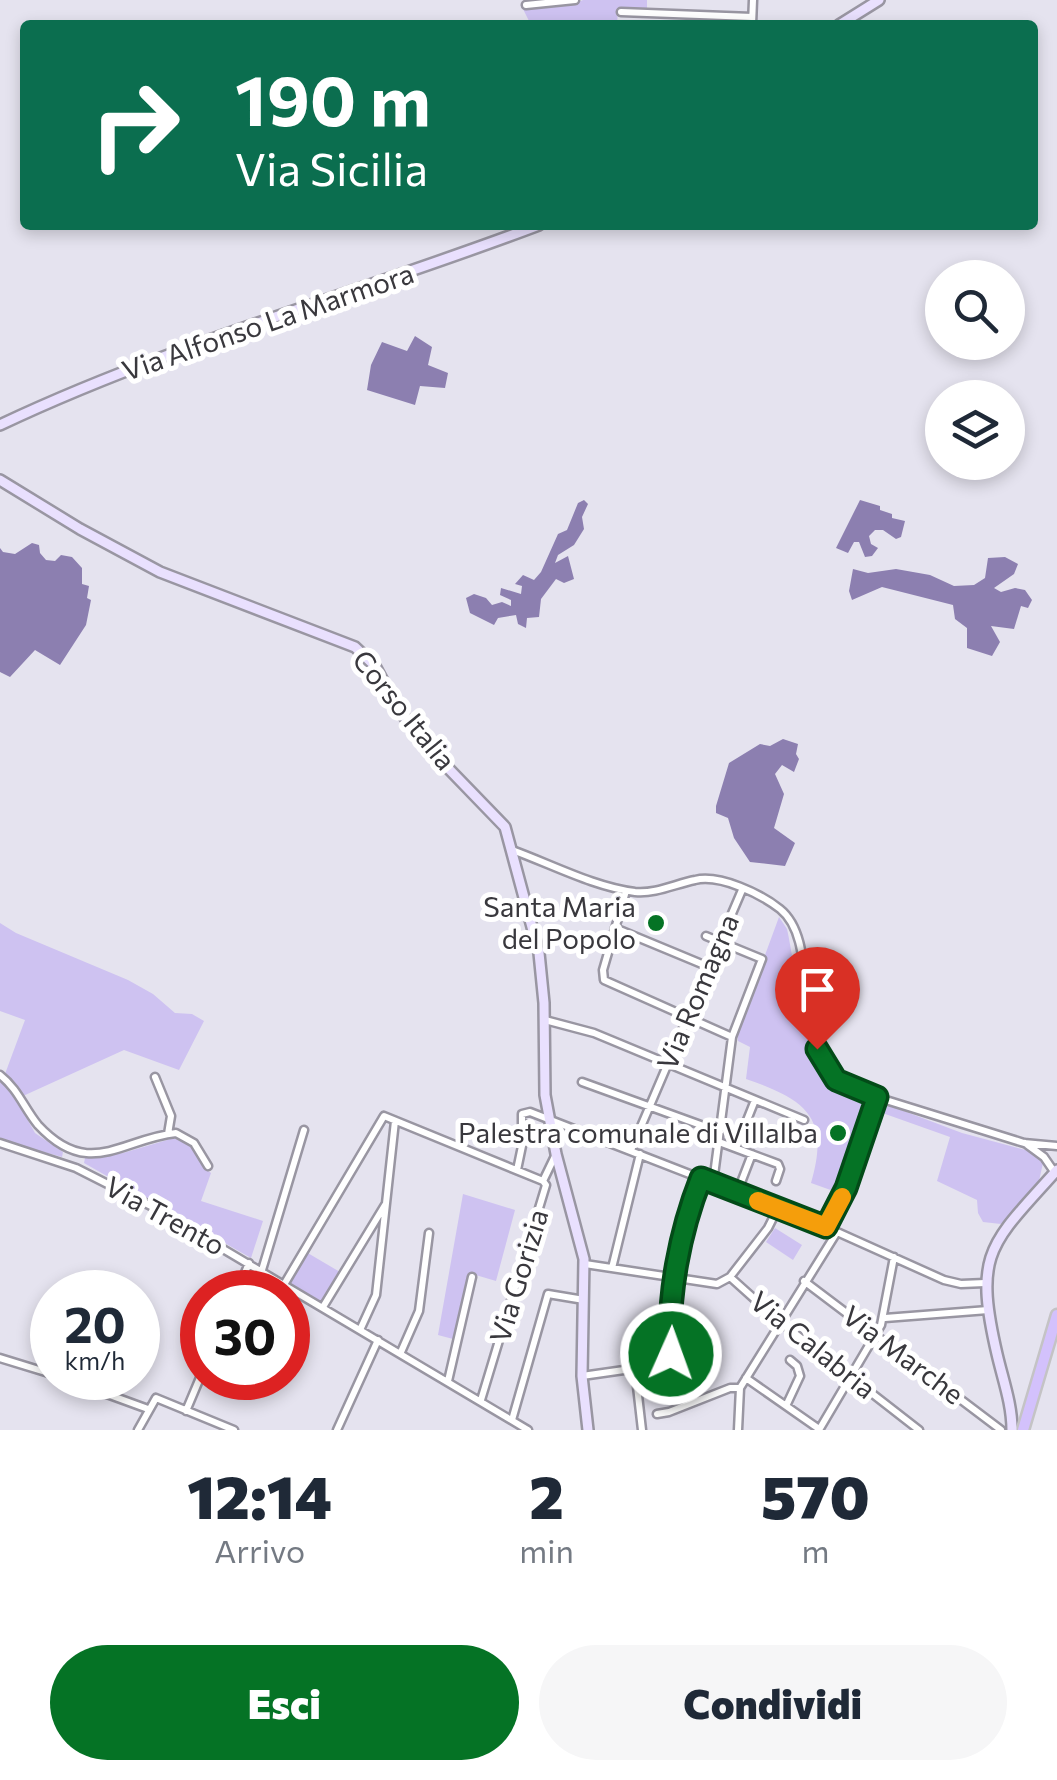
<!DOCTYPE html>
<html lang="it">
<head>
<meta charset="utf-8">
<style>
	:root { --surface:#fff; --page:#f6f6f7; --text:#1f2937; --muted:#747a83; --accent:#057325 }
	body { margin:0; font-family:Commissioner,sans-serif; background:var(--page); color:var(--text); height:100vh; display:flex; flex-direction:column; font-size:38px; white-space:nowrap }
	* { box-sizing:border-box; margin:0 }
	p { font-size:32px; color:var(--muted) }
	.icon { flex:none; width:55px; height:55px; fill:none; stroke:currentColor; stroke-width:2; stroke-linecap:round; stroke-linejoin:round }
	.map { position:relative; height:1430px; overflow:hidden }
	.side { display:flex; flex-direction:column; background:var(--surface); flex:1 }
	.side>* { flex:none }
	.banner { position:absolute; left:20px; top:20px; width:1018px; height:210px; border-radius:10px; box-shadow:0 5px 15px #0003; background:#0b6e4f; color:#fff; overflow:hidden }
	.tools { position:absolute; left:925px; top:260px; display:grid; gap:20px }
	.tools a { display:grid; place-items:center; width:100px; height:100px; border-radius:50%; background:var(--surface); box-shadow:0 5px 15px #0003; font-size:50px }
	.speed { position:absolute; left:30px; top:1270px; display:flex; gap:20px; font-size:50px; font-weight:700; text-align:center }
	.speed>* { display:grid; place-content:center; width:130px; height:130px; border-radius:50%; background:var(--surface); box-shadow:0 5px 15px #0003; line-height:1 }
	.speed small { font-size:25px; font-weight:400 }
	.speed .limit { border:15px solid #d22; background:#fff; color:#111 }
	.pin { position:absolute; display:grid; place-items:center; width:85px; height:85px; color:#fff; margin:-102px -42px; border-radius:50% 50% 50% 0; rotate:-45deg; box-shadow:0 0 10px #0007 }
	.pin .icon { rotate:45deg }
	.me { position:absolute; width:110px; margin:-55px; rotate:2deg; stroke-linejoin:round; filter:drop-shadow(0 0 8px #0008) }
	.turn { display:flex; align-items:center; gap:35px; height:210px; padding:0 50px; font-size:45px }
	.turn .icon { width:130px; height:130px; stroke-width:2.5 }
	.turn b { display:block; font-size:70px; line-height:85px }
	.eta { display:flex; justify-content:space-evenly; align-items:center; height:170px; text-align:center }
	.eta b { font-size:60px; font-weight:800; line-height:70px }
	.cta { display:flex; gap:20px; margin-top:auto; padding:20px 50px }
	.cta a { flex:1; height:115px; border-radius:60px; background:var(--accent); color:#fff; font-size:40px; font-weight:800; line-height:115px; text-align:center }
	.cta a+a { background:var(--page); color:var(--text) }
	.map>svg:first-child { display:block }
</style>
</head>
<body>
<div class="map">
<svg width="1057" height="1430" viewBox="0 0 1057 1430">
	<rect width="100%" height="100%" fill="#e5e3ef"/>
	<!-- green -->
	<path fill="#cec2f1" d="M 583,0 L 647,0 L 647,10 L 618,10 L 617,25 L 531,25 L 522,7 L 569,6 Z
		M 779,917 L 787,929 C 795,965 804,1050 827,1076 C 839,1089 852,1093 868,1099 L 839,1193 L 811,1183 C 830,1118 807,1100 746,1079 L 750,1047 L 738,1041 L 737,1031 Z
		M 0,923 L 16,933 L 128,980 L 153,994 L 175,1013 L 192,1014 L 204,1021 L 179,1070 L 124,1050 L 23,1096 L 5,1074 L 25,1020 L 0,1011 Z
		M 0,1082 L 11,1090 L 35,1133 L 63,1152 L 62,1157 L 0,1140 Z
		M 888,1105 L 962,1133 L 1033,1152 L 1043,1163 L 1039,1181 L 1001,1224 L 983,1222 L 978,1213 L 977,1200 L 937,1181 L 950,1137 L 874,1110 Z
		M 174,1138 L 190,1144 L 203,1167 L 211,1173 L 201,1201 L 263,1221 L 251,1258 L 84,1163 L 85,1158 L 123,1153 Z
		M 463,1194 L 515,1210 L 496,1281 L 469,1273 L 453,1339 L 438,1335 Z
		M 775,1228 L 802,1245 L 793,1260 L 766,1242 Z
		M 306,1252 L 340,1272 L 322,1302 L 288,1282 Z"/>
	<!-- water -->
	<path fill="#8c7fb0" d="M 415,336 L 432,347 L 428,365 L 448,373 L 445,388 L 420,386 L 415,405 L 367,390 L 371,365 L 382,342 L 407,351 Z
		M 584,500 L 588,504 L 582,517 L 584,529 L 574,545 L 558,555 L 555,563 L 568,556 L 574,579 L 564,583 L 556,579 L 541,599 L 539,617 L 527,618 L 526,628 L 518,624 L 516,615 L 498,618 L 494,625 L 470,613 L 466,598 L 474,594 L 486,598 L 492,605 L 502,602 L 511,606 L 511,600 L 500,595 L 501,588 L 521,594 L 522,586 L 515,584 L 523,575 L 534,580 L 541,572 L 558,534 L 567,530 L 578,503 Z
		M 860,500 L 880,506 L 880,510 L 892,514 L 892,518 L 905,521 L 901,537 L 896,539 L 883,530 L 875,530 L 869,536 L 871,544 L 878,548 L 872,556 L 865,557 L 859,542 L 854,542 L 848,553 L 836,548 Z
		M 32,543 L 39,545 L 40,553 L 46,560 L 55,561 L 61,555 L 72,557 L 82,568 L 82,584 L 89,586 L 87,598 L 91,600 L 86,625 L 60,665 L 35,650 L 10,677 L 0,672 L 0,548 L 3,552 L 15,554 Z
		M 1005,557 L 1018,564 L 1014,574 L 994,588 L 1001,592 L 1015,588 L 1025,590 L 1032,600 L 1028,608 L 1021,606 L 1014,629 L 991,626 L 1000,642 L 992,656 L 967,648 L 967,628 L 955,619 L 953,605 L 882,587 L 852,600 L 849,591 L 853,569 L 868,573 L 896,569 L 930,575 L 954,586 L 974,585 L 985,578 L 988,558 Z
		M 783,739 L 798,744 L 796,754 L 799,759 L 794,772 L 782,765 L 775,774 L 784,794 L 774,828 L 795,843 L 785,866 L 750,862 L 734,838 L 728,818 L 716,813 L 716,806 L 729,763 L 760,744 L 770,746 Z"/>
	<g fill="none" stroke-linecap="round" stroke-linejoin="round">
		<defs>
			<path id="street" d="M 526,5 L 575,0
				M 621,12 L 752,17
				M 752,25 L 753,0
				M 512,850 C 551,864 594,887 635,892 C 656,894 675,884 695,880 C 720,874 761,894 780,909 C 826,946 781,1059 857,1091 L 1024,1143 L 1057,1146
				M 626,891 L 603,970 L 604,980 L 732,1037
				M 615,928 L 709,967
				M 706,936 L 762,959 L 732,1037 L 713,1183
				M 545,1020 L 594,1033 L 804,1120
				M 0,1075 C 18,1089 24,1108 38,1125 C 89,1180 121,1139 176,1133 L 194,1143 L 208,1166
				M 155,1077 L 171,1116 L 168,1134
				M 582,1082 L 720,1132
				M 719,1142 L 778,1164 L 780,1169 L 776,1181
				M 0,1143 L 76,1168 L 149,1205 L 528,1430
				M 1025,1143 L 1044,1157 L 1055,1173
				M 736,1148 L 755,1100
				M 631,1150 L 742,890
				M 517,1170 L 522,1146 L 522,1114 L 530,1112 L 826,1227 L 944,1280 L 961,1284 L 985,1283
				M 737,1193 L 752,1154
				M 826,1227 L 846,1188 L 877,1097
				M 585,1264 L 717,1284 L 730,1277 L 779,1321 L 919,1430
				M 612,1268 L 640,1154
				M 262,1270 L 304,1130
				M 730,1277 L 768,1228 L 778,1208
				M 804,1281 L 1001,1430
				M 285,1283 L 384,1116 L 543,1181
				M 237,1292 L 249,1263
				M 323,1307 L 385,1205
				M 885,1318 L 988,1310
				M 360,1330 L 376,1295 L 395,1121
				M 401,1352 L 419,1311 L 429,1233
				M 0,1358 L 52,1374
				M 635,1369 L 642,1430
				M 582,1376 L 638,1368 L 670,1359 L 676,1276 L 687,1218 L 701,1179
				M 63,1378 L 148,1409
				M 746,1378 L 819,1429
				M 448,1381 L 472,1277
				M 481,1400 L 546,1185 L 543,1181 L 556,1154
				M 786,1406 L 800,1376 L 797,1366 L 790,1360
				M 186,1411 L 202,1373
				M 657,1414 L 669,1412 L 730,1388 L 740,1388
				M 512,1420 L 548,1294 L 584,1300
				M 138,1430 L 156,1398 L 234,1430
				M 337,1430 L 378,1340
				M 738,1430 L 740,1388 L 837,1232
				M 819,1430 L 881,1325 L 894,1257"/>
			<path id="secondary" d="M 839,25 L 879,0
				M 0,425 C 173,343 360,293 539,225
				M 0,480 L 80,529 L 160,572 L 355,647 L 375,666 L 396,705 L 420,739 L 505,827 L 539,953 L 544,1003 L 545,1095 L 556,1154 L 584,1259 L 582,1376 L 588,1430
				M 1012,1430 C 1012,1404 1003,1380 997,1354 C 973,1251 991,1244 1057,1170"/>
			<path id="primary" d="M 1023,1430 L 1057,1315"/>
		</defs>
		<!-- street casing -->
		<use href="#street" stroke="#9996a2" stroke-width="11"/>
		<!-- secondary casing -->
		<use href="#secondary" stroke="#9996a2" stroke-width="14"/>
		<!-- primary casing -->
		<use href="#primary" stroke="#c4c3c5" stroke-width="15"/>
		<!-- street -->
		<use href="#street" stroke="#fff" stroke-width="6"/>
		<!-- secondary -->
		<use href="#secondary" stroke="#e9e0fe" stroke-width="9"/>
		<!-- primary -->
		<use href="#primary" stroke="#d3c1fc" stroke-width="10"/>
	</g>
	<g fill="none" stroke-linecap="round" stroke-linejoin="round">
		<defs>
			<path id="route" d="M 671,1354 C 667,1296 680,1231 701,1178 L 826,1227 L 846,1188 L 877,1097 L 836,1080 L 817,1049"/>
		</defs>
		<!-- route casing -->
		<use href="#route" stroke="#034b18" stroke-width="25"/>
		<!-- route -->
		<use href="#route" stroke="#057325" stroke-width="18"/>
		<!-- slow -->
		<path stroke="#f59e0b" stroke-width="18" d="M 758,1201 L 826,1227 L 842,1197"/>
	</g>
	<!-- markers -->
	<g fill="#057325" stroke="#fff" stroke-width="4">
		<circle cx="656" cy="923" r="10"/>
		<circle cx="838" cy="1133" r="10"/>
	</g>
	<g text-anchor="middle" stroke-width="10" stroke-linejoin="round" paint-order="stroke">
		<!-- street labels -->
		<g font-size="28" fill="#39383d" stroke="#fff">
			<text transform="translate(268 322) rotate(-19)" y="10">Via Alfonso La Marmora</text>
			<text transform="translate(404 710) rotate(51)" y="10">Corso Italia</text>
			<text transform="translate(698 992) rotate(-67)" y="10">Via Romagna</text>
			<text transform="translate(165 1216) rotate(29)" y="10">Via Trento</text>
			<text transform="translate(519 1276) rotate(-73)" y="10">Via Gorizia</text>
			<text transform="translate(813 1345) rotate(39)" y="10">Via Calabria</text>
			<text transform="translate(903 1355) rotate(37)" y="10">Via Marche</text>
		</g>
		<!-- poi labels -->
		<g font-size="28" fill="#39383d" stroke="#fff" text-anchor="end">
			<text x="636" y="917">Santa Maria<tspan x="636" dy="32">del Popolo</tspan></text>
			<text x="818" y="1143">Palestra comunale di Villalba</text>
		</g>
	</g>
</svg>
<div class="tools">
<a><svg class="icon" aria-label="search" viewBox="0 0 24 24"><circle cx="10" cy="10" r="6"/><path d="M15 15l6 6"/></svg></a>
<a><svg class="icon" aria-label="layers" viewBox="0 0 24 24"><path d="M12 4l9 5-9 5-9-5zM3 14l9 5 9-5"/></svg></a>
</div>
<div class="speed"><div>20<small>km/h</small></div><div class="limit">30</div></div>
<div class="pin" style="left:817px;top:1049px;background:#d93025"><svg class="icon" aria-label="arrive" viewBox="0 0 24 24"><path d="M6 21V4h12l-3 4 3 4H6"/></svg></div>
<svg class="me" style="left:671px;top:1354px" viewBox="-20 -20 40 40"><circle r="17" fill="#057325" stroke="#fff" stroke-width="3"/><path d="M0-11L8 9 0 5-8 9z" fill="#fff"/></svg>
<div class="banner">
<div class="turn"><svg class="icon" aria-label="right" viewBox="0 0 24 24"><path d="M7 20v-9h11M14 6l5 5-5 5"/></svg><div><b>190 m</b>Via Sicilia</div></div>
</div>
</div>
<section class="side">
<div class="eta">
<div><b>12:14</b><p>Arrivo</p></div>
<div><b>2</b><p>min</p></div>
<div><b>570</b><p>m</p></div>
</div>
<div class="cta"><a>Esci</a><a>Condividi</a></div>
</section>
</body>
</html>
